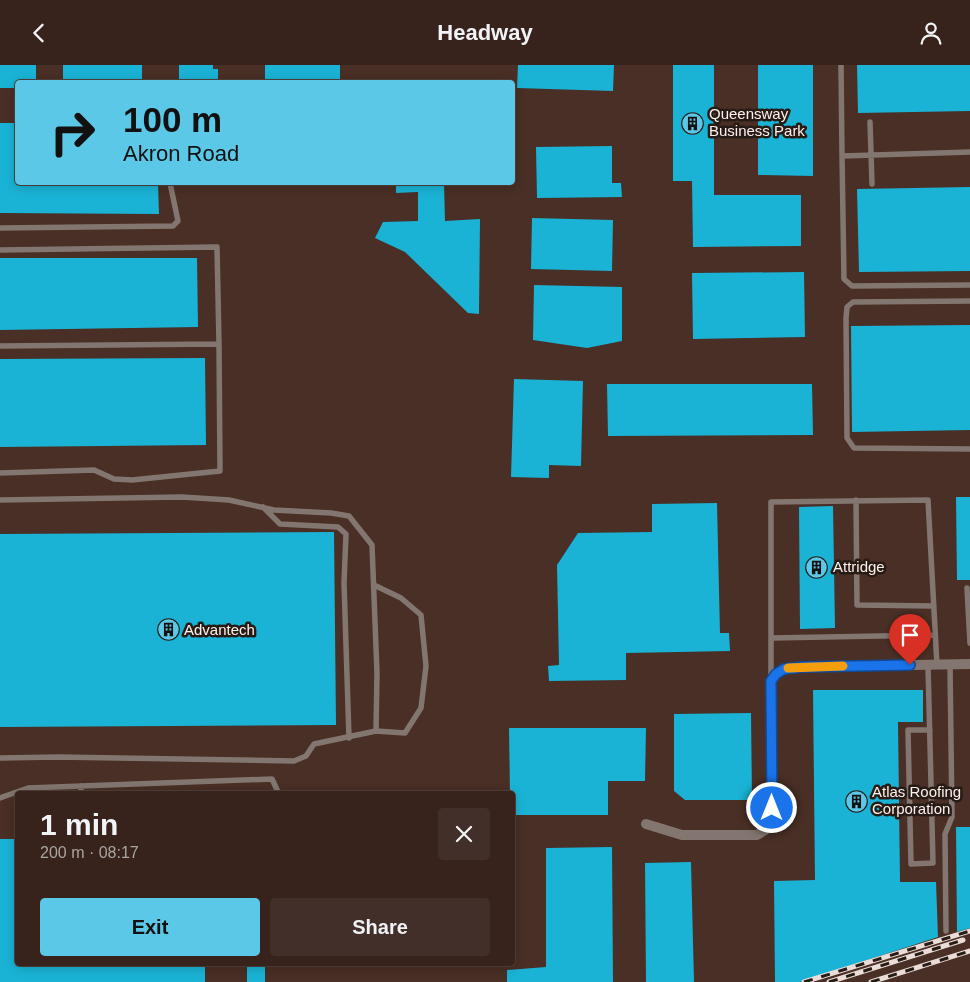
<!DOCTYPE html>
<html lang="en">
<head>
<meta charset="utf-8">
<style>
	:root { --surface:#37231c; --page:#422f29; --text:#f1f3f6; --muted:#aaa4a3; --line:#51403b; --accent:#5ac8e6 }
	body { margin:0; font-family:Arial,sans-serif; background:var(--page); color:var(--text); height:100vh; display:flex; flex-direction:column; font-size:19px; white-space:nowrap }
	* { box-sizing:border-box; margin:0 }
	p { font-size:16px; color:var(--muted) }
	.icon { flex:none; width:28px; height:28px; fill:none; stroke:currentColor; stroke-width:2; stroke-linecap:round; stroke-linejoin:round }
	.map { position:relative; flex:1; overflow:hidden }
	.sheet { position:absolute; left:15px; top:726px; width:500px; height:175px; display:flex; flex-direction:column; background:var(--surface); border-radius:5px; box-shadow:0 2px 12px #0003,0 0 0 1px var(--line) }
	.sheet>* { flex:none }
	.guide { position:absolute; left:15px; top:15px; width:500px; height:105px; border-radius:5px; box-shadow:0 2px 12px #0003,0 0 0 1px var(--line); background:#5ac8e6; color:#111; overflow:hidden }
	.pin { position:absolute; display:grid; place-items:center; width:42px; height:42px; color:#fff; margin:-51px -21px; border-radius:50% 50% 50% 0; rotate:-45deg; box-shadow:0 0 5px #0007 }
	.pin .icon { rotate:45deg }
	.me { position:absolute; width:55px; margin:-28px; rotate:0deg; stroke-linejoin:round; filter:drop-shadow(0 0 4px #0008) }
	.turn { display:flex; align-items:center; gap:18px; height:105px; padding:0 25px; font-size:22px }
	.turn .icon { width:65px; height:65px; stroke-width:2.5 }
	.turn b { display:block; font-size:35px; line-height:42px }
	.round { display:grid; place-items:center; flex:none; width:52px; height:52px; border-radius:5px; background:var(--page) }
	.headline { display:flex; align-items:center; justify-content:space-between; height:85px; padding:0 25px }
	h1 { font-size:30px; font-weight:800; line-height:38px }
	.button { display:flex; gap:10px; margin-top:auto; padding:10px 25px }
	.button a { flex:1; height:58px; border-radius:5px; background:var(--accent); color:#111; font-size:20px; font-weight:800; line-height:58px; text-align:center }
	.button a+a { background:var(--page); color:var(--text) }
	header { display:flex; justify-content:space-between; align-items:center; height:65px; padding:0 25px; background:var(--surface); font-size:22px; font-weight:800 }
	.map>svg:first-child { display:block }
</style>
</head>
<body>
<header><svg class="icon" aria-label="back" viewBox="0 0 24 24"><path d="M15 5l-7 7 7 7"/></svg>Headway<svg class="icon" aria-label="person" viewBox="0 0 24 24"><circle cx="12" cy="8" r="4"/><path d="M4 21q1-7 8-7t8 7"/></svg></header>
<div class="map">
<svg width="970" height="917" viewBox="0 0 970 917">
	<rect width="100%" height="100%" fill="#492f25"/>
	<!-- building -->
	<path fill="#1ab3d5" d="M 0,0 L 36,0 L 36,18 L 18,18 L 18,23 L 0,23 Z
		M 63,0 L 142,0 L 142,18 L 63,18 Z
		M 179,0 L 213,0 L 213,4 L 218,4 L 218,18 L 179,18 Z
		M 265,0 L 340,0 L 340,18 L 265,16 Z
		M 518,0 L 614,0 L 613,26 L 517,23 Z
		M 673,0 L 714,0 L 714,130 L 801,130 L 801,181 L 693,182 L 692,116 L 673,116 Z
		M 758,0 L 813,0 L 813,111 L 758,110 Z
		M 857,0 L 970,0 L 970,46 L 858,48 Z
		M 0,58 L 18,58 L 18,118 L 158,118 L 159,149 L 0,148 Z
		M 612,81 L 612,118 L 621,118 L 622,132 L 537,133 L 536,82 Z
		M 396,118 L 444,118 L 445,156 L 480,154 L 479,249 L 468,248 L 405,187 L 375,173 L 383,157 L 418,156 L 418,127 L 396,128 Z
		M 970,122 L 970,206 L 859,207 L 857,124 Z
		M 532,153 L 613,155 L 612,206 L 531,204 Z
		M 0,193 L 197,193 L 198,262 L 0,265 Z
		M 804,207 L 805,272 L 693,274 L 692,208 Z
		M 534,220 L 622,222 L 622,276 L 587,283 L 533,275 Z
		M 970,260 L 970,365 L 852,367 L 851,261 Z
		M 205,293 L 206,380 L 0,382 L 0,294 Z
		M 514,314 L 583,316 L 581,401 L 549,400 L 549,413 L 511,412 Z
		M 607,319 L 812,319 L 813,370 L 608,371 Z
		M 956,432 L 970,432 L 970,515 L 957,515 Z
		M 717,438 L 720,568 L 729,568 L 730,586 L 626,588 L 626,615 L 549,616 L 548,601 L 559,600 L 557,500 L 578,468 L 652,467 L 652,439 Z
		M 833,441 L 835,563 L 800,564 L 799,442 Z
		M 334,467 L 336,660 L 0,662 L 0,469 Z
		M 813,625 L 923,625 L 923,657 L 898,657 L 900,817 L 936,817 L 938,872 L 800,917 L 775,917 L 774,816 L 815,815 Z
		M 751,648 L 752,735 L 685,735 L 674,726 L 674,649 Z
		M 509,663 L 646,663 L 645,716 L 608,716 L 608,750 L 512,750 L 512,729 L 510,729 Z
		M 956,762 L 970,762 L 970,863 L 957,867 Z
		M 0,774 L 18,774 L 18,899 L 205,899 L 205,917 L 0,917 Z
		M 612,782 L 613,917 L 507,917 L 507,905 L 546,902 L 546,783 Z
		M 691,797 L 694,917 L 646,917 L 645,798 Z
		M 247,899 L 265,899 L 265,917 L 247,917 Z"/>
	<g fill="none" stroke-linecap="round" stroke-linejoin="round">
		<!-- lane -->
		<path stroke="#837671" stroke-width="5.5" d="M 841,0 L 842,91 L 970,87
			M 870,57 L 872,119
			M 842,91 L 844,214 L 852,221 L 970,220
			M 0,163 L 173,161 L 178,156 L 170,118
			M 0,185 L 217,182 L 219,279 L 0,281
			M 970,236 L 853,237 L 847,242 L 846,253 L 847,373 L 854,383 L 970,384
			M 0,408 L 94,405 L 114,414 L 132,415 L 220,406 L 219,279
			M 0,435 L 182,432 L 229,435 L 274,445 L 331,448 L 349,451 L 372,480 L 377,608 L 376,666
			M 856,435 L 857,540 L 934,541
			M 263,442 L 280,459 L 338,462 L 346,469 L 344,518 L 349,673
			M 967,523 L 970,578
			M 771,573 L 935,570
			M 928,600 L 933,798 L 911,799 L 908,665 L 930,665
			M 771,614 L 771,437 L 928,435 L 937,600
			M 0,693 L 57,692 L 294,696 L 306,691 L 314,679 L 376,666 L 405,668 L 421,643 L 426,601 L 421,550 L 401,533 L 374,520
			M 81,721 L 81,729
			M 0,733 L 28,723 L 272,714 L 279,729
			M 946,866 L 945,769 L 952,752 L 950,600"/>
		<!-- street -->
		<path stroke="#837671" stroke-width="10" d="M 646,759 L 682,770 L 757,770 L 767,764 L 772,743 L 771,616 C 779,604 788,603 802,602 L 970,599"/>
		<defs>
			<path id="rail" d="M 804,917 L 970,866
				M 829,917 L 963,875
				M 871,917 L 970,886"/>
		</defs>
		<!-- rail casing -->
		<use href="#rail" stroke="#ebdcd7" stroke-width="5"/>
		<!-- rail -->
		<use href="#rail" stroke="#271b16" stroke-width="3" stroke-dasharray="9" stroke-linecap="butt"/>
	</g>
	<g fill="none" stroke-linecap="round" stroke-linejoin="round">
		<defs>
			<path id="route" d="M 772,743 L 771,616 L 776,609 L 784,604 L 802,602 L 910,600"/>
		</defs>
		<!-- route casing -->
		<use href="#route" stroke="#114b97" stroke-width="12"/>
		<!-- route -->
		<use href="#route" stroke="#1a73e8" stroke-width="9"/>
		<!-- slow -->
		<path stroke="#f59e0b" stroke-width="9" d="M 788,603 L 843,601"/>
	</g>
	<!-- icons -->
	<defs>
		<symbol id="building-disc" viewBox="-11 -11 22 22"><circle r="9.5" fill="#5ac8e6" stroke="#271b16"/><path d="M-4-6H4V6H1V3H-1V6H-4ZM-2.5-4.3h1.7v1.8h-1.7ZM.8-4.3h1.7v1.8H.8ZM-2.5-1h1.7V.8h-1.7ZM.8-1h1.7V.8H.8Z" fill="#111"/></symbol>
	</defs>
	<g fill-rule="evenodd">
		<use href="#building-disc" x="680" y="46" width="25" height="25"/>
		<use href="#building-disc" x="804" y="490" width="25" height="25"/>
		<use href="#building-disc" x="156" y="552" width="25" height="25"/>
		<use href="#building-disc" x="844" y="724" width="25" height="25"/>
	</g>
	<g text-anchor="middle" stroke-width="5" stroke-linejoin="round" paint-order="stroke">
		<!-- poi labels -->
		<g font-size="15" fill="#fef0eb" stroke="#271b16" text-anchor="start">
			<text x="709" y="54">Queensway<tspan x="709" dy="17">Business Park</tspan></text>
			<text x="833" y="507">Attridge</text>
			<text x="184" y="570">Advantech</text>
			<text x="872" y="732">Atlas Roofing<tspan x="872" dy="17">Corporation</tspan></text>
		</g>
	</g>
</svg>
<div class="pin" style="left:910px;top:600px;background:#d93025"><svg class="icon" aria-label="arrive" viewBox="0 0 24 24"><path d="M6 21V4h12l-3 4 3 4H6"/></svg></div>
<svg class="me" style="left:772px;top:743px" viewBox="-20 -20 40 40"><circle r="17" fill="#1a73e8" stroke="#fff" stroke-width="3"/><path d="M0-11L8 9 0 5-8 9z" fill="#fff"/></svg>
<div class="guide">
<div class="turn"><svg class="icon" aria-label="right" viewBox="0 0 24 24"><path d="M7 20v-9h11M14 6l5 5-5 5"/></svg><div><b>100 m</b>Akron Road</div></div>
</div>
<section class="sheet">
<div class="headline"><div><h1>1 min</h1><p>200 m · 08:17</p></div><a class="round"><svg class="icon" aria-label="close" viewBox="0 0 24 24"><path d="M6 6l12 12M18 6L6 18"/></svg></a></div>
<div class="button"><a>Exit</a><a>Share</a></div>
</section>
</div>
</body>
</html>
